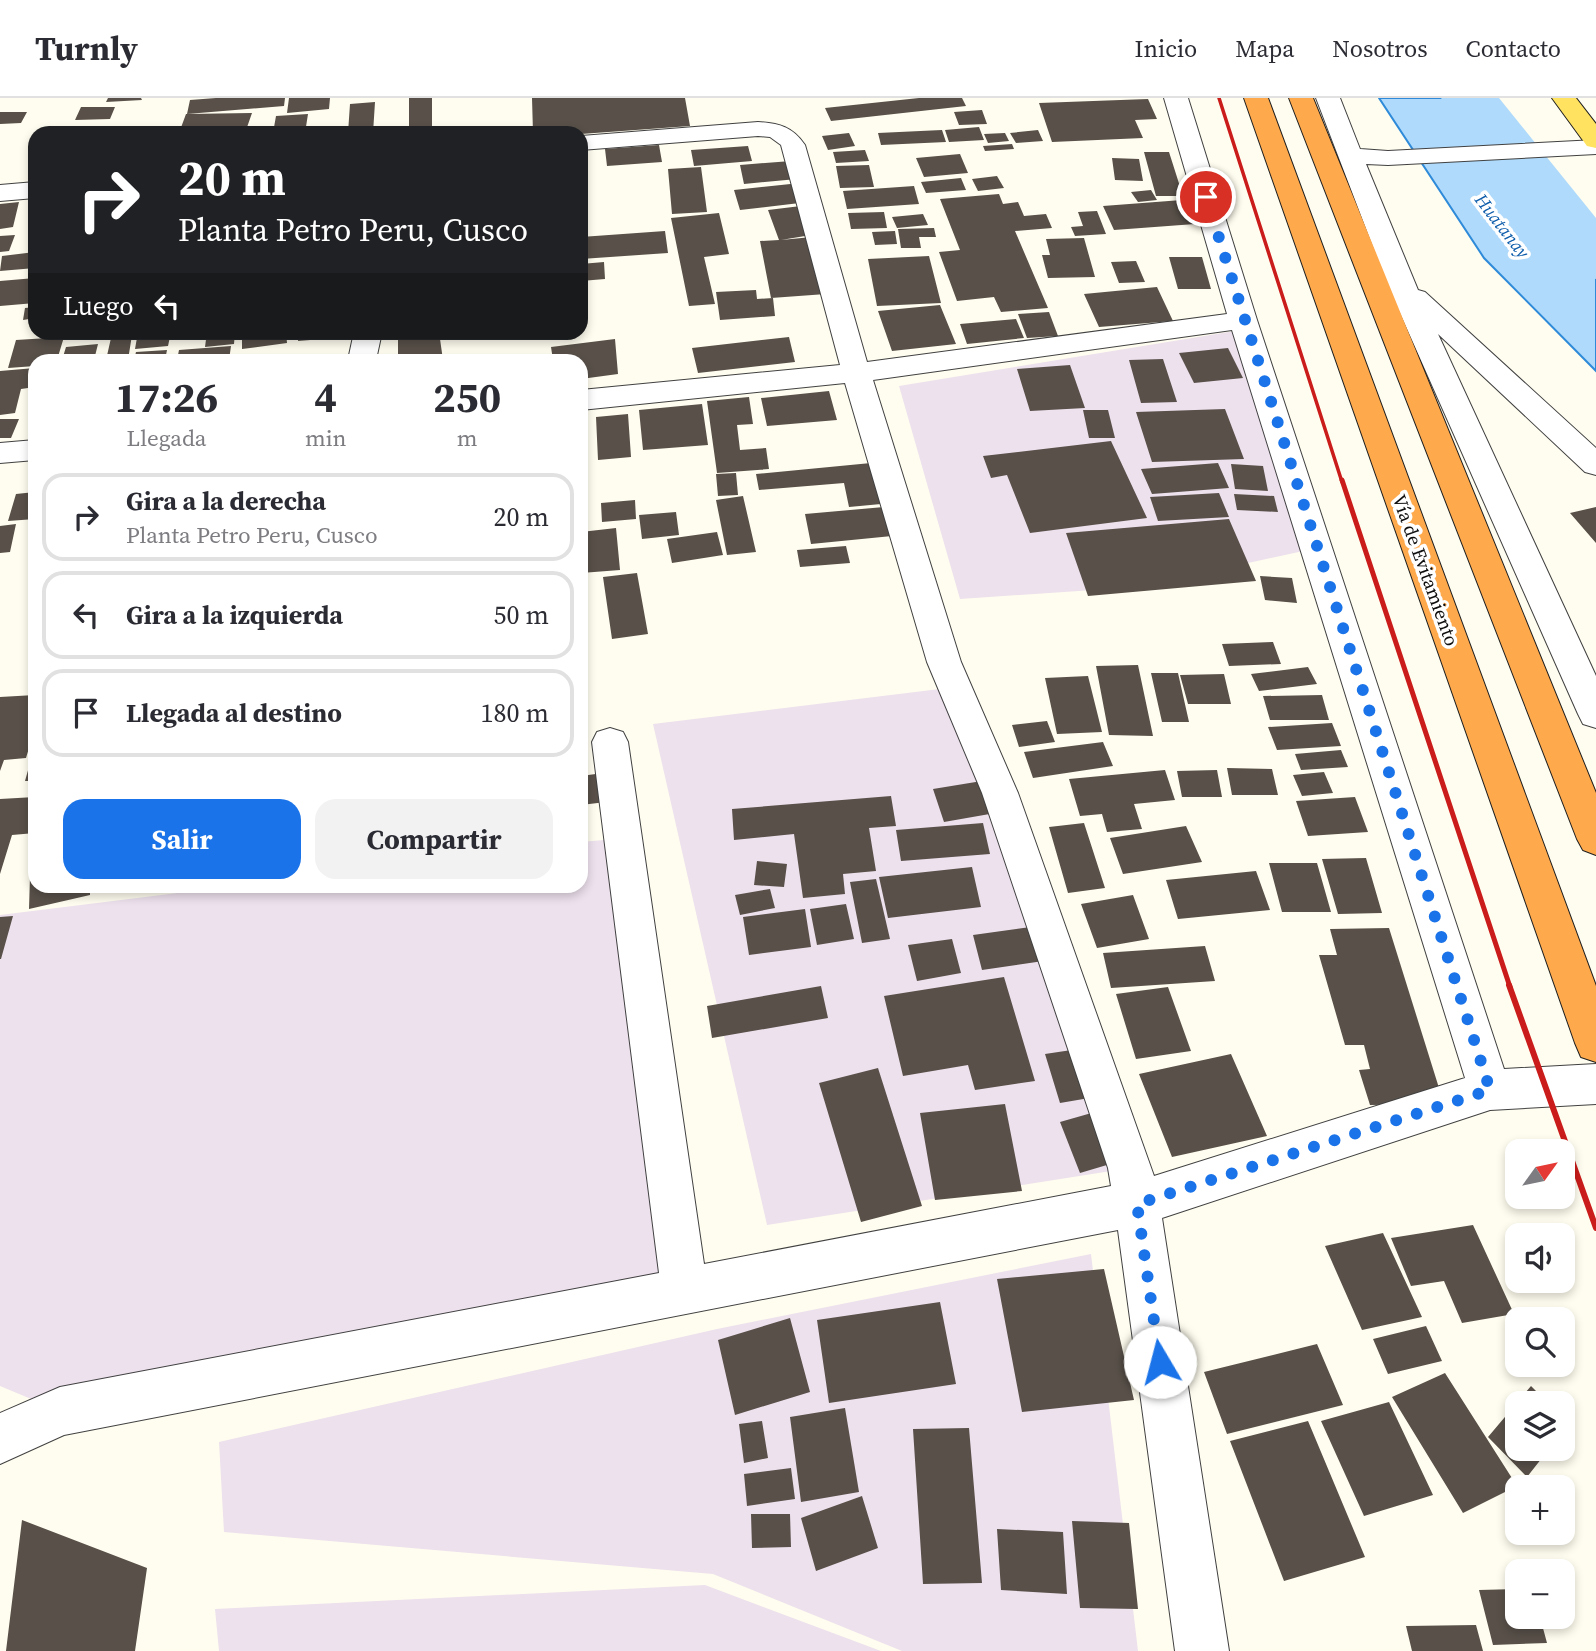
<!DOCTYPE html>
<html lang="es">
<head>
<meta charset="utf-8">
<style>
	:root { --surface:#fff; --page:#f2f2f3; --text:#2b2b33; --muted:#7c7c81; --line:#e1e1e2; --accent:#1a73e8 }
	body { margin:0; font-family:"Source Serif 4",serif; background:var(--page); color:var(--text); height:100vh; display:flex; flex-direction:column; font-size:26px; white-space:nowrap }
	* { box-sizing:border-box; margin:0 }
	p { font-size:23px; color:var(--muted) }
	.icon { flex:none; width:38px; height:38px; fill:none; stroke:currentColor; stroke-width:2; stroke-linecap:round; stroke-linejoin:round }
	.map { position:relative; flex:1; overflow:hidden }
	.details { position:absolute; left:28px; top:256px; width:560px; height:539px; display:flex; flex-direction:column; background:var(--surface); border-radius:21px; box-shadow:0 4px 10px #0003 }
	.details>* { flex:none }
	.banner { position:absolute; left:28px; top:28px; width:560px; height:214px; border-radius:21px; box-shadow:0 4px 10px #0003; background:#202124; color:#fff; overflow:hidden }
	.needle { width:46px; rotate:57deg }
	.controls { position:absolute; left:1505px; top:1041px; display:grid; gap:14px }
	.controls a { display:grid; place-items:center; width:70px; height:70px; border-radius:14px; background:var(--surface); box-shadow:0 4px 10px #0003; font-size:35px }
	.pin { position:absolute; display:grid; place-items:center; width:60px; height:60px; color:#fff; margin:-30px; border:4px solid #fff; border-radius:50%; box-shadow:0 2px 7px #0007 }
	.me { position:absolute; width:77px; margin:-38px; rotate:352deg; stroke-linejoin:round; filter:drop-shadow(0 0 5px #0008) }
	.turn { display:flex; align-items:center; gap:24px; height:147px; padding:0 35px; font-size:32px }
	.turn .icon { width:91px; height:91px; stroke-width:2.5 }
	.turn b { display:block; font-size:49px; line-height:60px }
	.then { display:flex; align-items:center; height:66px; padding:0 35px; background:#0003; gap:14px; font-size:26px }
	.eta { display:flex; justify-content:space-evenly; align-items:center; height:119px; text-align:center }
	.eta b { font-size:42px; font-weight:700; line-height:49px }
	.cta { display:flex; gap:14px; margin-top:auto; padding:14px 35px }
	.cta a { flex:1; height:80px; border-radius:21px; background:var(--accent); color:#fff; font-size:28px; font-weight:700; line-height:80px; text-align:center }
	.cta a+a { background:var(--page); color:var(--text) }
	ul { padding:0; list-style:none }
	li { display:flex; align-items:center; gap:21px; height:88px; margin:0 14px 10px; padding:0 21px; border:4px solid var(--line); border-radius:21px }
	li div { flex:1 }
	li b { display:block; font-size:26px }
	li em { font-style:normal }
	header { display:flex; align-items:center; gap:42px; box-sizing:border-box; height:98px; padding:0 35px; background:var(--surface); border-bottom:2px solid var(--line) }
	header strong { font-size:33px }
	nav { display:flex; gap:38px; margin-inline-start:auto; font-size:24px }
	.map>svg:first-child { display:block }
</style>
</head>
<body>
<header>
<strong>Turnly</strong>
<nav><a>Inicio</a><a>Mapa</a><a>Nosotros</a><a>Contacto</a></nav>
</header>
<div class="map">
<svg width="1596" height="1553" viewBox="0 0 1596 1553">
	<rect width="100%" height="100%" fill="#fffdef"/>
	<!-- industrial -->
	<path fill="#ede1ed" d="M 1247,231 L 1317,450 L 1138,489 L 960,501 L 899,288 Z
		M 956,589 L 1130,1070 L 767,1127 L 653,626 Z
		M 604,742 L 669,1175 L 60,1313 L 0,1288 L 0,817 L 234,788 L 581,788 L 581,744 Z
		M 1091,1156 L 1138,1553 L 902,1553 L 713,1476 L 224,1434 L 219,1344 L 717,1231 Z
		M 705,1487 L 881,1553 L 219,1553 L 215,1511 Z"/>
	<!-- water -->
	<path fill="#afdafb" stroke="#2f8bd9" stroke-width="2" d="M 1379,0 L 1469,0 L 1596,162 L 1596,273 L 1484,160 Z"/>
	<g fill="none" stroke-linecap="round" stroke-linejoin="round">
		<!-- river -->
		<path fill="#afdafb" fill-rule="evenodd" d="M 1441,0 L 1499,0 L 1596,120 L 1596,181 L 1573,176 Z"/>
	</g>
	<!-- building -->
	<path fill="#585049" d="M 108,0 L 141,0 L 142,2 L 106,4 Z
		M 216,0 L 285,0 L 284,8 L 187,16 L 190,2 Z
		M 289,0 L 330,0 L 329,11 L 287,15 Z
		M 409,0 L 432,0 L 432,35 L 409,35 Z
		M 532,0 L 685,0 L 690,28 L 581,36 L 533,35 Z
		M 919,0 L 962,0 L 966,8 L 831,23 L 825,10 Z
		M 1148,1 L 1157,21 L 1135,22 L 1143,40 L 1052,44 L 1039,5 Z
		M 375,4 L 373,35 L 348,35 L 350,6 Z
		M 81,9 L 115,9 L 110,21 L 75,22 Z
		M 982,12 L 987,26 L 959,27 L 954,14 Z
		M 0,14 L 27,14 L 21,25 L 0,26 Z
		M 252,15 L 245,35 L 179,35 L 186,16 Z
		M 308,16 L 305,35 L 273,35 L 276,18 Z
		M 157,28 L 156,35 L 127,35 L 129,30 Z
		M 979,29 L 984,42 L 949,44 L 945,32 Z
		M 942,32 L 946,44 L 881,47 L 878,35 Z
		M 1038,32 L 1043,43 L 1016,45 L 1010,35 Z
		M 849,35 L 855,48 L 828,52 L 822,38 Z
		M 1005,35 L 1009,43 L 988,45 L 984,36 Z
		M 1012,46 L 1014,51 L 985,53 L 983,48 Z
		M 659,47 L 662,64 L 607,68 L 605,51 Z
		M 748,48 L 752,63 L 694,68 L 691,52 Z
		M 865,52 L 869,63 L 836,65 L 833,54 Z
		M 1144,54 L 1169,54 L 1183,98 L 1156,98 Z
		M 960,56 L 968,75 L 924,79 L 916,60 Z
		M 1112,60 L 1139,61 L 1143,83 L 1115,82 Z
		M 791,63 L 797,81 L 744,86 L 740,67 Z
		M 869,67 L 874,89 L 840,90 L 836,68 Z
		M 701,69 L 707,114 L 672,116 L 668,71 Z
		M 997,78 L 1004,90 L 978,93 L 972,81 Z
		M 961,80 L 966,92 L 926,95 L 921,84 Z
		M 800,85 L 808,104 L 740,112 L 734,92 Z
		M 914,88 L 919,106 L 847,111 L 843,93 Z
		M 1151,92 L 1157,102 L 1138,104 L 1131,94 Z
		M 999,96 L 1003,106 L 1018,104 L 1024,118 L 1046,116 L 1052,130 L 1015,133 L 1048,210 L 1001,214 L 994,199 L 957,203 L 939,154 L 960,152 L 940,101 Z
		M 1182,102 L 1195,126 L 1114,132 L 1103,108 Z
		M 19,104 L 13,129 L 0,131 L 0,106 Z
		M 801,108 L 811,137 L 781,142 L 812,139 L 826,196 L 771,200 L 760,143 L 779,142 L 768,112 Z
		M 1097,113 L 1106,136 L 1075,138 L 1071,129 L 1083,128 L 1078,114 Z
		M 884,114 L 887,130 L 851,131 L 848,115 Z
		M 719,115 L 729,156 L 704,159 L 715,206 L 689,208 L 671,120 Z
		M 923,116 L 928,127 L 897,130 L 892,119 Z
		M 934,130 L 936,139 L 919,139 L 921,150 L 901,150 L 898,131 Z
		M 665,133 L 668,155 L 581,161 L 581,139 Z
		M 895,133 L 897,146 L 875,147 L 872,134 Z
		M 15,137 L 9,153 L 0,154 L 0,138 Z
		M 1084,140 L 1095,179 L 1048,180 L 1042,157 L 1050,157 L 1046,141 Z
		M 35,154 L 35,170 L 0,173 L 2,158 Z
		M 929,158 L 941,205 L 877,208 L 868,161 Z
		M 1169,159 L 1202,159 L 1211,191 L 1178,191 Z
		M 1136,163 L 1145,184 L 1119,185 L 1111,164 Z
		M 604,164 L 605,181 L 581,183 L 581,166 Z
		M 35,180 L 35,205 L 0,208 L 0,183 Z
		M 1157,189 L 1173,223 L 1099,229 L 1084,196 Z
		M 756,192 L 757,201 L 773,200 L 775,218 L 720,222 L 716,194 Z
		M 940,207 L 956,246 L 892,253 L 878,213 Z
		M 35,209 L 35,220 L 23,222 L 25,210 Z
		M 1049,214 L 1058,238 L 1027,240 L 1018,216 Z
		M 1016,221 L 1024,240 L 967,246 L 960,226 Z
		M 138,234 L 171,234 L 168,248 L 135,251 Z
		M 207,234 L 235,234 L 234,246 L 205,249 Z
		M 242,234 L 286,234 L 287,245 L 242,251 Z
		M 299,234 L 336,234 L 335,240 L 298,243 Z
		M 439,234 L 443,262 L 413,262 L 431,257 L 398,261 L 398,236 Z
		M 132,237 L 128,262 L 106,262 L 111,240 Z
		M 64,239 L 57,262 L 35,262 L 35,268 L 8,270 L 16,242 Z
		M 789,239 L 795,264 L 698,275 L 692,250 Z
		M 615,241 L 618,276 L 581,281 L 581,262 L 553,262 L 551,249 Z
		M 98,246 L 94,262 L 62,262 L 66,249 Z
		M 231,248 L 229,262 L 177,262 L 179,252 Z
		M 1228,250 L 1243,280 L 1194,285 L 1179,255 Z
		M 167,252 L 165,262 L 134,262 L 136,254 Z
		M 1163,261 L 1177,304 L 1141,305 L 1129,262 Z
		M 1070,267 L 1085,310 L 1030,313 L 1017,271 Z
		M 35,270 L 35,289 L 21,291 L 15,315 L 0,317 L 0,273 Z
		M 829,293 L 837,322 L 767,328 L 761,300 Z
		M 749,299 L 753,326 L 737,327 L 740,352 L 766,350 L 769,371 L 717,375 L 707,303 Z
		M 702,306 L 708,347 L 643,352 L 639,312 Z
		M 1225,311 L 1244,361 L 1152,364 L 1136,314 Z
		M 1083,312 L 1108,312 L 1115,340 L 1089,340 Z
		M 628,316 L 631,359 L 598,362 L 596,319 Z
		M 0,321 L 19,321 L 11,340 L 0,340 Z
		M 1111,343 L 1147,420 L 1030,435 L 1007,377 L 991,380 L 983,358 Z
		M 871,365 L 881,406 L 849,409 L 844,385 L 759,392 L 756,376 Z
		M 1218,365 L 1229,390 L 1152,396 L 1141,371 Z
		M 1231,366 L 1263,368 L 1268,393 L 1235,391 Z
		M 736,375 L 738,397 L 718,398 L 716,376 Z
		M 35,394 L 35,421 L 8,423 L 16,396 Z
		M 1219,395 L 1229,419 L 1158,423 L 1150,399 Z
		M 1234,396 L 1274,398 L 1278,414 L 1237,412 Z
		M 743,398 L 756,454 L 727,457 L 716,402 Z
		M 635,402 L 636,421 L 602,424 L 601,405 Z
		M 884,409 L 892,438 L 811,446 L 805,416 Z
		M 1596,409 L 1596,445 L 1570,415 Z
		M 676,414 L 679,437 L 642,441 L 639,417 Z
		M 1229,421 L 1256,483 L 1088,498 L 1066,435 Z
		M 16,426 L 10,454 L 0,455 L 0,428 Z
		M 616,430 L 620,472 L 581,475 L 581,434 Z
		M 717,434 L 723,457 L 672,465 L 667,441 Z
		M 846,448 L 850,465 L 800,469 L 797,452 Z
		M 637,475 L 648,536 L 612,541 L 603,479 Z
		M 1260,478 L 1292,480 L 1297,505 L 1265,502 Z
		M 1273,544 L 1281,566 L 1229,568 L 1222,546 Z
		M 1138,567 L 1153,638 L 1109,637 L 1096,568 Z
		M 1308,569 L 1317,586 L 1259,593 L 1251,576 Z
		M 1151,575 L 1178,575 L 1189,624 L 1162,624 Z
		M 1224,576 L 1231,606 L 1188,606 L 1180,577 Z
		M 1088,578 L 1102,634 L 1057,636 L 1045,580 Z
		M 35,597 L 35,630 L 26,660 L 4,662 L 0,673 L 0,599 Z
		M 1322,597 L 1329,622 L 1270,622 L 1263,598 Z
		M 1047,623 L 1055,644 L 1019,649 L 1012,627 Z
		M 1332,625 L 1341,648 L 1277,652 L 1268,629 Z
		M 1103,644 L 1113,668 L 1033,680 L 1024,654 Z
		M 34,651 L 35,683 L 25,683 Z
		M 1341,652 L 1348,669 L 1301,672 L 1295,656 Z
		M 1227,670 L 1272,671 L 1278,697 L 1232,697 Z
		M 1165,672 L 1175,702 L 1134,706 L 1142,731 L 1107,734 L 1102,716 L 1080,718 L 1069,681 Z
		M 1217,672 L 1222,699 L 1182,699 L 1177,673 Z
		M 1324,674 L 1333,695 L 1302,698 L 1293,677 Z
		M 603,675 L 606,704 L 581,707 L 581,678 Z
		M 988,682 L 1001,714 L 944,724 L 933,691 Z
		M 891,698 L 896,728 L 869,730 L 876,773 L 843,776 L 845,796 L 803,800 L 794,736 L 734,742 L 732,711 Z
		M 35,699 L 35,735 L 12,737 L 0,776 L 0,701 Z
		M 1355,699 L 1368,734 L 1308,738 L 1296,703 Z
		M 983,725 L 990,756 L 901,763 L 896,732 Z
		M 1084,725 L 1105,790 L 1068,795 L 1049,729 Z
		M 1186,728 L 1202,764 L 1123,776 L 1110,740 Z
		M 1366,760 L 1382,815 L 1338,816 L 1322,761 Z
		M 757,763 L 787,766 L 784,789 L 754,787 Z
		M 1269,765 L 1317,765 L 1331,814 L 1282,814 Z
		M 972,769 L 981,809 L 888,820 L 879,779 Z
		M 1256,773 L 1270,812 L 1178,821 L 1166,782 Z
		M 35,777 L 35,788 L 90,788 L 90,797 L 29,811 L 30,778 Z
		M 876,781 L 890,841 L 862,845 L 850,784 Z
		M 770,791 L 775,810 L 740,817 L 735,797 Z
		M 1133,797 L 1149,841 L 1097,850 L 1081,806 Z
		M 846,806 L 854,841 L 817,847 L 810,811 Z
		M 805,811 L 811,849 L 749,857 L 743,819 Z
		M 13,818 L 1,861 L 0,861 L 0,819 Z
		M 1045,827 L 1057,861 L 982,872 L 973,837 Z
		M 1389,830 L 1444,1006 L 1370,1007 L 1359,972 L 1370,971 L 1364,947 L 1345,947 L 1319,857 L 1337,857 L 1330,831 Z
		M 952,841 L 961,875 L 917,883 L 908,847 Z
		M 1205,848 L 1215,883 L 1111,890 L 1103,855 Z
		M 1004,879 L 1035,983 L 975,992 L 968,967 L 903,978 L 884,898 Z
		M 821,888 L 828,920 L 712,940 L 707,908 Z
		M 1168,889 L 1191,953 L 1136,961 L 1116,896 Z
		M 1085,950 L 1101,998 L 1060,1005 L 1045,956 Z
		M 1231,956 L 1267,1038 L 1172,1059 L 1139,976 Z
		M 878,970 L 922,1108 L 861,1124 L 819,985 Z
		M 1005,1006 L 1022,1093 L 935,1102 L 920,1015 Z
		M 1095,1014 L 1117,1064 L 1080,1075 L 1060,1024 Z
		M 1473,1127 L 1514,1216 L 1462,1225 L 1444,1183 L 1411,1188 L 1391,1140 Z
		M 1383,1135 L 1422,1219 L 1362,1232 L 1325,1148 Z
		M 1104,1171 L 1134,1302 L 1022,1314 L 997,1181 Z
		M 940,1204 L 956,1286 L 829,1305 L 817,1222 Z
		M 790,1220 L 810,1294 L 735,1317 L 718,1242 Z
		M 1426,1228 L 1442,1263 L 1388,1276 L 1373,1241 Z
		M 1317,1246 L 1343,1307 L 1227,1336 L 1204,1274 Z
		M 1445,1275 L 1517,1388 L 1463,1415 L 1392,1299 Z
		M 1531,1288 L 1549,1306 L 1517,1306 L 1517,1351 L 1549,1351 L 1527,1379 L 1488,1339 Z
		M 1389,1304 L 1433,1397 L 1364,1418 L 1321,1323 Z
		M 845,1310 L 859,1394 L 801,1404 L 790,1319 Z
		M 762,1323 L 768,1360 L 744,1365 L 739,1326 Z
		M 1308,1323 L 1365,1459 L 1284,1483 L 1230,1343 Z
		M 969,1330 L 982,1485 L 923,1486 L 913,1331 Z
		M 791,1370 L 795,1401 L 747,1408 L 744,1376 Z
		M 862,1398 L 878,1450 L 816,1473 L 801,1420 Z
		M 751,1416 L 790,1416 L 791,1449 L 752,1450 Z
		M 22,1422 L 147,1470 L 135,1553 L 6,1553 Z
		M 1072,1423 L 1129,1425 L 1138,1511 L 1080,1510 Z
		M 997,1431 L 1063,1434 L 1067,1496 L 1001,1492 Z
		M 1517,1491 L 1517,1519 L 1540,1519 L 1547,1545 L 1493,1547 L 1479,1492 Z
		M 1476,1527 L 1483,1553 L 1412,1553 L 1406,1528 Z"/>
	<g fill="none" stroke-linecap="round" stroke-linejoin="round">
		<defs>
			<path id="street" d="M 1164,0 L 1188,0 L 1257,222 L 1504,971 L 1596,966 L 1596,1006 L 1490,1012 L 1162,1120 L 1229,1553 L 1175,1553 L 1118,1132 L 64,1337 L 0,1366 L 0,1315 L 60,1289 L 659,1175 L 592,644 L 597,634 L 610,630 L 623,634 L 628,644 L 704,1166 L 1111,1088 L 1108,1070 L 982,695 L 927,564 L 845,285 L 581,312 L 581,292 L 840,267 L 781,47 L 770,39 L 758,38 L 581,52 L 581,38 L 758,24 C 779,25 793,29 805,47 L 867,264 L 1227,216 ZM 1232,232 L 1465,980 L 1154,1078 L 1018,695 L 961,564 L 873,282 Z
				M 1316,0 L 1340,0 L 1360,51 L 1388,53 L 1596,42 L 1596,56 L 1388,67 L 1366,66 L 1418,192 L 1425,194 L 1596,350 L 1596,377 L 1585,374 L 1438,236 L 1596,578 L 1596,630 L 1583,626 L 1578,616 L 1388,188 Z
				M 35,84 L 35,100 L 0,103 L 0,87 Z
				M 354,234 L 382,234 L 376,262 L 348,262 Z
				M 35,342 L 35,362 L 0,365 L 0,345 Z"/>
			<path id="primary" d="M 1552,0 L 1576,0 L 1596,26 L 1596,50 L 1587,48 Z"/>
			<path id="highway" d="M 1244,0 L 1268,0 L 1596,888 L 1596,964 L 1581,959 L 1575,945 Z
				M 1289,0 L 1313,0 L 1596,695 L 1596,757 L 1583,752 L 1577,741 Z"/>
		</defs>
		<!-- street casing -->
		<use href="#street" stroke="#414141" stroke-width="2"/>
		<!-- primary casing -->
		<use href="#primary" stroke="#1f1f1f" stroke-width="2"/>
		<!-- highway casing -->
		<use href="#highway" stroke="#1f1f1f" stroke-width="2"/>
		<!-- street -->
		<use href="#street" fill="#fff" fill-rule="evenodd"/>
		<!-- primary -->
		<use href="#primary" fill="#ffe25f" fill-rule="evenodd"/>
		<!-- highway -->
		<use href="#highway" fill="#ffa94d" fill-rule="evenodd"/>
		<!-- rail-far2 -->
		<path stroke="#ca1c1a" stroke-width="3.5" d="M 1219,0 L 1342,384"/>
		<!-- rail-far1 -->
		<path stroke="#ca1c1a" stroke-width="5" d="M 1342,382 L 1510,889"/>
		<!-- rail -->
		<path stroke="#ca1c1a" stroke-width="6" d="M 1509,887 L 1596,1130"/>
	</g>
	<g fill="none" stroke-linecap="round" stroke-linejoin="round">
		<!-- route -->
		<path stroke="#1a73e8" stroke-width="12" stroke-dasharray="0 21.6" d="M 1160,1264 L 1137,1106 L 1490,992 L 1206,99"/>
	</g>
	<g text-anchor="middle" stroke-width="7" stroke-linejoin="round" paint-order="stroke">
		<!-- far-water labels -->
		<g font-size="18" font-style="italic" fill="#0c5cab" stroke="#fff">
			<text transform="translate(1502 128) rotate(52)" y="6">Huatanay</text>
		</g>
		<!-- street labels -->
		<g font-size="19" fill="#0e0e0e" stroke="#fff">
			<text transform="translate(1426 472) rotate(70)" y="7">Vía de Evitamiento</text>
		</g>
	</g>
</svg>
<div class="controls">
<a><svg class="needle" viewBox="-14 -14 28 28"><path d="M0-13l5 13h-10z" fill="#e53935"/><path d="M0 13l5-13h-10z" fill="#7c7c81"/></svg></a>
<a><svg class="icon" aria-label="sound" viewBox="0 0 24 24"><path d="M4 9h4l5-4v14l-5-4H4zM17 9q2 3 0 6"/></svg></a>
<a><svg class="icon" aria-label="search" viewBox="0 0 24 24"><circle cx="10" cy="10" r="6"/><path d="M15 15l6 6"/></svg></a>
<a><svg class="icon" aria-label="layers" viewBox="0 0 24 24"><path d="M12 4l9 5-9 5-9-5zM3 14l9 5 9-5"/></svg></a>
<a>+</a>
<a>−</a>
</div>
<div class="pin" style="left:1206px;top:99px;background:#d93025"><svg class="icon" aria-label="arrive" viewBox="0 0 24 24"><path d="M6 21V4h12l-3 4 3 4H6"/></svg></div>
<svg class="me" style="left:1160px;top:1264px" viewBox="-20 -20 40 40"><circle r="19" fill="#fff"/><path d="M0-13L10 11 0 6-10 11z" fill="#1a73e8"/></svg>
<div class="banner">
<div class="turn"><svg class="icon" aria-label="right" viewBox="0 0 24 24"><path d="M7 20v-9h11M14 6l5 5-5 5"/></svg><div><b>20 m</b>Planta Petro Peru, Cusco</div></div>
<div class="then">Luego<svg class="icon" aria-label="left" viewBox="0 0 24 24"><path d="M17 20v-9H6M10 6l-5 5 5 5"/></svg></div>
</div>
<section class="details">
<div class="eta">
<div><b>17:26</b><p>Llegada</p></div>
<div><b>4</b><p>min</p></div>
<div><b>250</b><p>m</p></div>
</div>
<ul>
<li><svg class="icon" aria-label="right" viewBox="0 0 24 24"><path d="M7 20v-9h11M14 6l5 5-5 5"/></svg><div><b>Gira a la derecha</b><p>Planta Petro Peru, Cusco</p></div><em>20 m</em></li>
<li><svg class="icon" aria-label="left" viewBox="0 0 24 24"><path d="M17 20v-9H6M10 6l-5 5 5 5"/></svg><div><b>Gira a la izquierda</b></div><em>50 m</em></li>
<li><svg class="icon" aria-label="arrive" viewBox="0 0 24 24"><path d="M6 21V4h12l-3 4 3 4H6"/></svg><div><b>Llegada al destino</b></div><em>180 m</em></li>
</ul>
<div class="cta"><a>Salir</a><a>Compartir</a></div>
</section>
</div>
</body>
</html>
